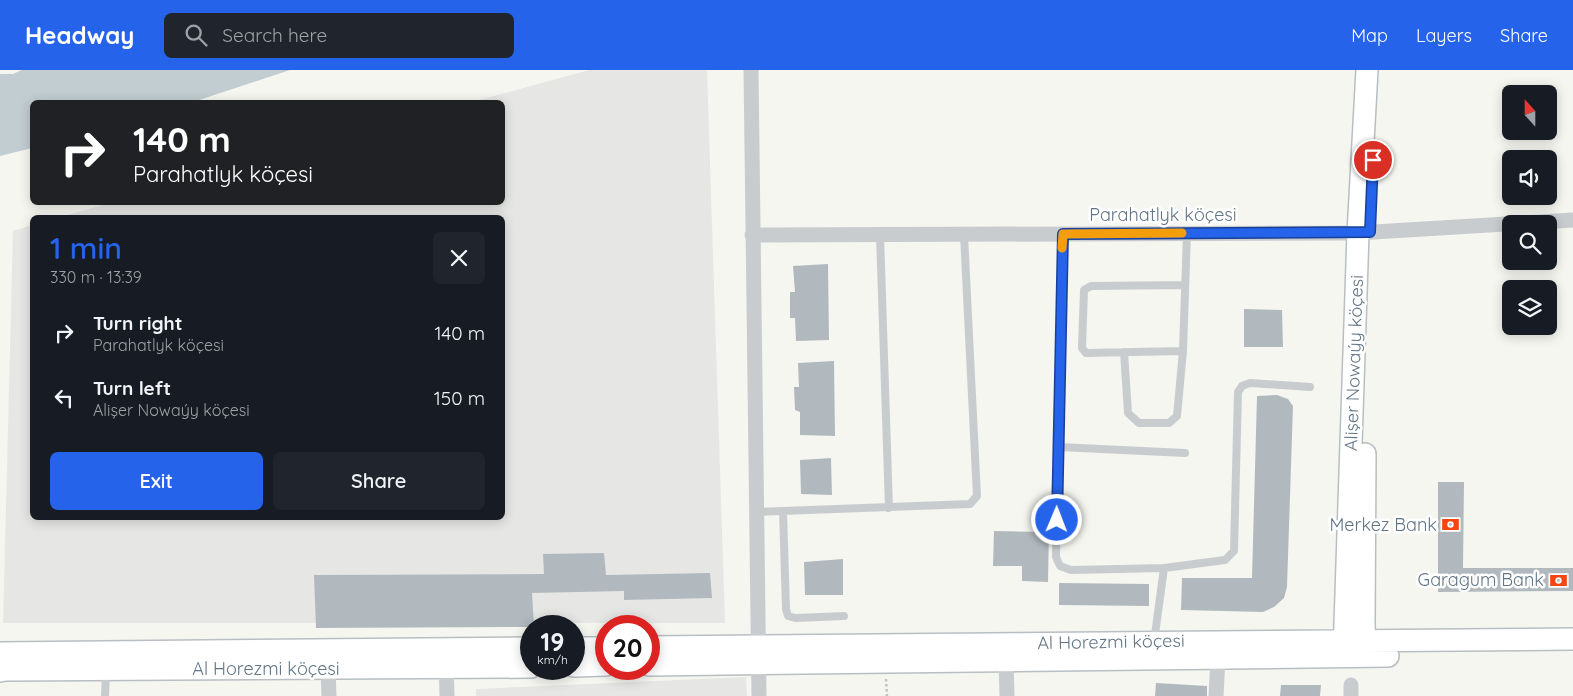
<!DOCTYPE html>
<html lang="en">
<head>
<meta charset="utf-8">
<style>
	:root { --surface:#171b24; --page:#20242c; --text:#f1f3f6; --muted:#9ea1a6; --accent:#2563eb }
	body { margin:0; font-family:Quicksand,sans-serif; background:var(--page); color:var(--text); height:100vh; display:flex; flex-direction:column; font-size:19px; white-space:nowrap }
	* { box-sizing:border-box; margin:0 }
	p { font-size:16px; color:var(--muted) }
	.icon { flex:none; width:28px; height:28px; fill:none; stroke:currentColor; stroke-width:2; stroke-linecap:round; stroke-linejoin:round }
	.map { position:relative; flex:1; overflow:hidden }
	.drawer { position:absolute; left:30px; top:145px; width:475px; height:305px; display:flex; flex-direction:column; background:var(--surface); border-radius:8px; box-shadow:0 2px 12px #0003 }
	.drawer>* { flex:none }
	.guide { position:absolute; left:30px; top:30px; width:475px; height:105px; border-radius:8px; box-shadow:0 2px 12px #0003; background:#202124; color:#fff; overflow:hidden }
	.needle { width:32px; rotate:339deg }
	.fabs { position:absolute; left:1502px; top:15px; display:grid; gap:10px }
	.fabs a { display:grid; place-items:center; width:55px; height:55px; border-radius:8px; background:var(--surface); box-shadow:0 2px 12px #0003; font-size:25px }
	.speed { position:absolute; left:520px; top:545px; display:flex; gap:10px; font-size:25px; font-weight:700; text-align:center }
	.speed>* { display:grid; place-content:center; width:65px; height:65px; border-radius:50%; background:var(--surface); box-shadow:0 2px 12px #0003; line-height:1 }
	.speed small { font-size:12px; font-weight:400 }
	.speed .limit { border:8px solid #d22; background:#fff; color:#111 }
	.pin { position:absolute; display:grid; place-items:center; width:42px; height:42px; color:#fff; margin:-21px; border:2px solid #fff; border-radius:50%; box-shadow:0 1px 5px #0007 }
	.me { position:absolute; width:55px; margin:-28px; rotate:1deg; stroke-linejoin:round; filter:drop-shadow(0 0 4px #0008) }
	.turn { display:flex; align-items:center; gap:18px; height:105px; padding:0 20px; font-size:22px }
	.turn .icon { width:65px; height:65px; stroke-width:2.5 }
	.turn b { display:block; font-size:35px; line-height:42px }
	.round { display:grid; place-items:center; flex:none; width:52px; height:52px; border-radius:8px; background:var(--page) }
	.headline { display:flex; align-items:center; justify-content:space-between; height:85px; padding:0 20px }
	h1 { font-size:30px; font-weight:600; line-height:38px; color:var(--accent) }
	.primary-button { display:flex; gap:10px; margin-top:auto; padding:10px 20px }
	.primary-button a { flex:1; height:58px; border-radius:8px; background:var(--accent); color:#fff; font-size:20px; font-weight:600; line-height:58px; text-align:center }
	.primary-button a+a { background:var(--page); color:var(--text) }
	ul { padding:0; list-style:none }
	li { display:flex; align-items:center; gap:15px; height:65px; padding:0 20px }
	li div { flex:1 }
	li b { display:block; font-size:19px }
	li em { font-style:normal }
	header { display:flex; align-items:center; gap:30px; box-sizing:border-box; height:70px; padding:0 25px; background:var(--accent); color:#fff }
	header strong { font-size:24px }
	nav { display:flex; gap:28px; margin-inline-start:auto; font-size:18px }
	.search { width:350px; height:45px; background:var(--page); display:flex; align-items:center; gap:12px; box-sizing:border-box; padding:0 18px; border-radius:8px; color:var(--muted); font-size:19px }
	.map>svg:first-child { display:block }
</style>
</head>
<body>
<header>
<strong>Headway</strong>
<div class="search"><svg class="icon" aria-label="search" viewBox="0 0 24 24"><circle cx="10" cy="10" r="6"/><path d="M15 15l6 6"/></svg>Search here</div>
<nav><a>Map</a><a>Layers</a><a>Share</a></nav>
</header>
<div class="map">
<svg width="1573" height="626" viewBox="0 0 1573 626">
	<rect width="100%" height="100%" fill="#f6f6f1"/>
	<!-- built -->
	<path fill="#e6e7e4" d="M 589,0 L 707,0 L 725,553 L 3,553 L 13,161 L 32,155 L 32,448 L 502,448 L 502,148 L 60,147 L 114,132 L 502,132 L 502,32 L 472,32 Z
		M 746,607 L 747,626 L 476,626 L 476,619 Z"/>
	<!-- water -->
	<path fill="#c2cdd2" d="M 22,0 L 290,0 L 193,32 L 32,32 L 32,78 L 0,86 L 0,4 L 13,4 Z"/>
	<!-- building -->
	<path fill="#b1b9be" d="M 828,194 L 829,270 L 796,271 L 795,248 L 790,248 L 790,222 L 795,222 L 793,196 Z
		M 1244,239 L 1282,240 L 1283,277 L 1244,277 Z
		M 834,291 L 835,366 L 800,365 L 800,342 L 795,340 L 794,317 L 799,317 L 798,293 Z
		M 1277,325 L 1288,329 L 1293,336 L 1287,517 L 1284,528 L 1274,537 L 1263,542 L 1181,540 L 1182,508 L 1252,508 L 1257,326 Z
		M 831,388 L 832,425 L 801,424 L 800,390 Z
		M 1438,412 L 1464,412 L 1463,498 L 1573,498 L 1573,521 L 1438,522 Z
		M 994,461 L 1049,462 L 1048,512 L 1022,511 L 1022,496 L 993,496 Z
		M 604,483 L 606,505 L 710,503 L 712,528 L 624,530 L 624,521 L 532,523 L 534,556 L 531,557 L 316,558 L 314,505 L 544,504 L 543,484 Z
		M 843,489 L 843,525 L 805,525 L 804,492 Z
		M 1059,513 L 1149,514 L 1149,536 L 1059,535 Z
		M 1156,613 L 1207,616 L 1207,626 L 1155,626 Z
		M 1281,615 L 1321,615 L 1320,626 L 1280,626 Z"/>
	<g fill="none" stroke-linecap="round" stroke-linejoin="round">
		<defs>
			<path id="secondary" d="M 1365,384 L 1364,553 L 1365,586
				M 649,577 L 1573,569
				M 574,578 L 606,578
				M 0,583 L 531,578
				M 1344,584 L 1358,163 L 1367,0
				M 649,595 L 1388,586
				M 574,596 L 606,595
				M 0,601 L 5,600 L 531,597"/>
		</defs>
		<!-- secondary casing -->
		<use href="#secondary" stroke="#b8bec2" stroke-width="24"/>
		<!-- path -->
		<path stroke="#c0c2c3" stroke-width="2.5" stroke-dasharray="2.5 2.5" stroke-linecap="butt" d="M 886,609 L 887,626"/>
		<!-- lane -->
		<path stroke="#c9cccf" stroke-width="8" d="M 1063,164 L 1056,487 L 1060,496 L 1071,500 L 1164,498
			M 880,165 L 889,438
			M 1185,215 L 1091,216 L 1084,220 L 1082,278 L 1086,283 L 1183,281 L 1187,163
			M 1124,282 L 1128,343 L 1139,353 L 1169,353 L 1177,346 L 1183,281
			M 1059,377 L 1185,383
			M 783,441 L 786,539 L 788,546 L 795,548 L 844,546
			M 755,442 L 970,434 L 977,426 L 964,165
			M 1154,572 L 1164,498 L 1225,490 L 1234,481 L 1238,322 L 1242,316 L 1250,313 L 1310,317
			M 105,626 L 106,601"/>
		<!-- street -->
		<path stroke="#c9cccf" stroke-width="15" d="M 751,0 L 759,626
			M 752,165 L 1358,163 L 1573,150
			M 446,588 L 447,626
			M 1006,590 L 1007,626
			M 328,598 L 329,626
			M 1216,626 L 1218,588
			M 1351,626 L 1351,615"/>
		<!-- secondary -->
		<use href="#secondary" stroke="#fff" stroke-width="21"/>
	</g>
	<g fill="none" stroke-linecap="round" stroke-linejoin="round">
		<defs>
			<path id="route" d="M 1057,450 L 1063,164 L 1370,162 L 1373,90"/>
		</defs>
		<!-- route casing -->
		<use href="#route" stroke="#184099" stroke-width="12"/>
		<!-- route -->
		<use href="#route" stroke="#2563eb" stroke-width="9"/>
		<!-- slow -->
		<path stroke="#f59e0b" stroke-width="9" d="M 1062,178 L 1063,164 L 1182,163"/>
	</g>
	<!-- icons -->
	<defs>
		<symbol id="bank-bare" viewBox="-9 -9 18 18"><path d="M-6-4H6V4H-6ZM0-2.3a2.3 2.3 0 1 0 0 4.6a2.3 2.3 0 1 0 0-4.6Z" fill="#f54511" stroke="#fff" stroke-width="2.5" paint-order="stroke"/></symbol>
	</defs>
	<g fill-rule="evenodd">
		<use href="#bank-bare" x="1438" y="442" width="25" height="25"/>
		<use href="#bank-bare" x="1546" y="498" width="25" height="25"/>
	</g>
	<g text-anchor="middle" stroke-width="5" stroke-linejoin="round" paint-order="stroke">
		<!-- street labels -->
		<g font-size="18" fill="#617585" stroke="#fff">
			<text x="1163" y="151">Parahatlyk köçesi</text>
			<text transform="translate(1354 293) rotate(-88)" y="6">Alişer Nowaýy köçesi</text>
			<text transform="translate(1111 572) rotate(-1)" y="6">Al Horezmi köçesi</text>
			<text x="266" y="605">Al Horezmi köçesi</text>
		</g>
		<!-- poi labels -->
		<g font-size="18" fill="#617585" stroke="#fff" text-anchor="end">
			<text x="1437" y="461">Merkez Bank</text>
			<text x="1544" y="516">Garagum Bank</text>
		</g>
	</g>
</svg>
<div class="fabs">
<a><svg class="needle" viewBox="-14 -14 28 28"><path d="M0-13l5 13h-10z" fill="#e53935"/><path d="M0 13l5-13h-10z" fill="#9ea1a6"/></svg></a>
<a><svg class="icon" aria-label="sound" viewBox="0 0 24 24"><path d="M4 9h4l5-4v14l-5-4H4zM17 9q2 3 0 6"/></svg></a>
<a><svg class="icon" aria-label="search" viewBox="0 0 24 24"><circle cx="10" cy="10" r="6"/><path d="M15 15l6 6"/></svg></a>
<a><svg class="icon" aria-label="layers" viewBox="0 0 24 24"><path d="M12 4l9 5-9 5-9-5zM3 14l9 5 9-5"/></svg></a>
</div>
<div class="speed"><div>19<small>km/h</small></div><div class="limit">20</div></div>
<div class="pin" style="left:1373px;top:90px;background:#d93025"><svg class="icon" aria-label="arrive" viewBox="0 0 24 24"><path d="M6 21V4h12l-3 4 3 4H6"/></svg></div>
<svg class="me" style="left:1057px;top:450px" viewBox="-20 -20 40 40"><circle r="17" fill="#2563eb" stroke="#fff" stroke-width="3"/><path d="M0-11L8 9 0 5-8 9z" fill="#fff"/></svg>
<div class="guide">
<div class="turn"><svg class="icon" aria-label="right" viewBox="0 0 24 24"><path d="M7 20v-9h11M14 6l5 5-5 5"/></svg><div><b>140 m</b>Parahatlyk köçesi</div></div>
</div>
<section class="drawer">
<div class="headline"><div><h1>1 min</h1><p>330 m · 13:39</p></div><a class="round"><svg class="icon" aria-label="close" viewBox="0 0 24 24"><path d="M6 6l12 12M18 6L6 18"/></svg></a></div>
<ul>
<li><svg class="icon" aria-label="right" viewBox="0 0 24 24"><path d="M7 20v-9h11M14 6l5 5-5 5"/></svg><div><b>Turn right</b><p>Parahatlyk köçesi</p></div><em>140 m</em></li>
<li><svg class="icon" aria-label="left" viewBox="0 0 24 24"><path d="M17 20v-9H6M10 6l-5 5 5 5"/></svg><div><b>Turn left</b><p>Alişer Nowaýy köçesi</p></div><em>150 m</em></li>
</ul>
<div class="primary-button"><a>Exit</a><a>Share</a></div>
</section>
</div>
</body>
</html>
